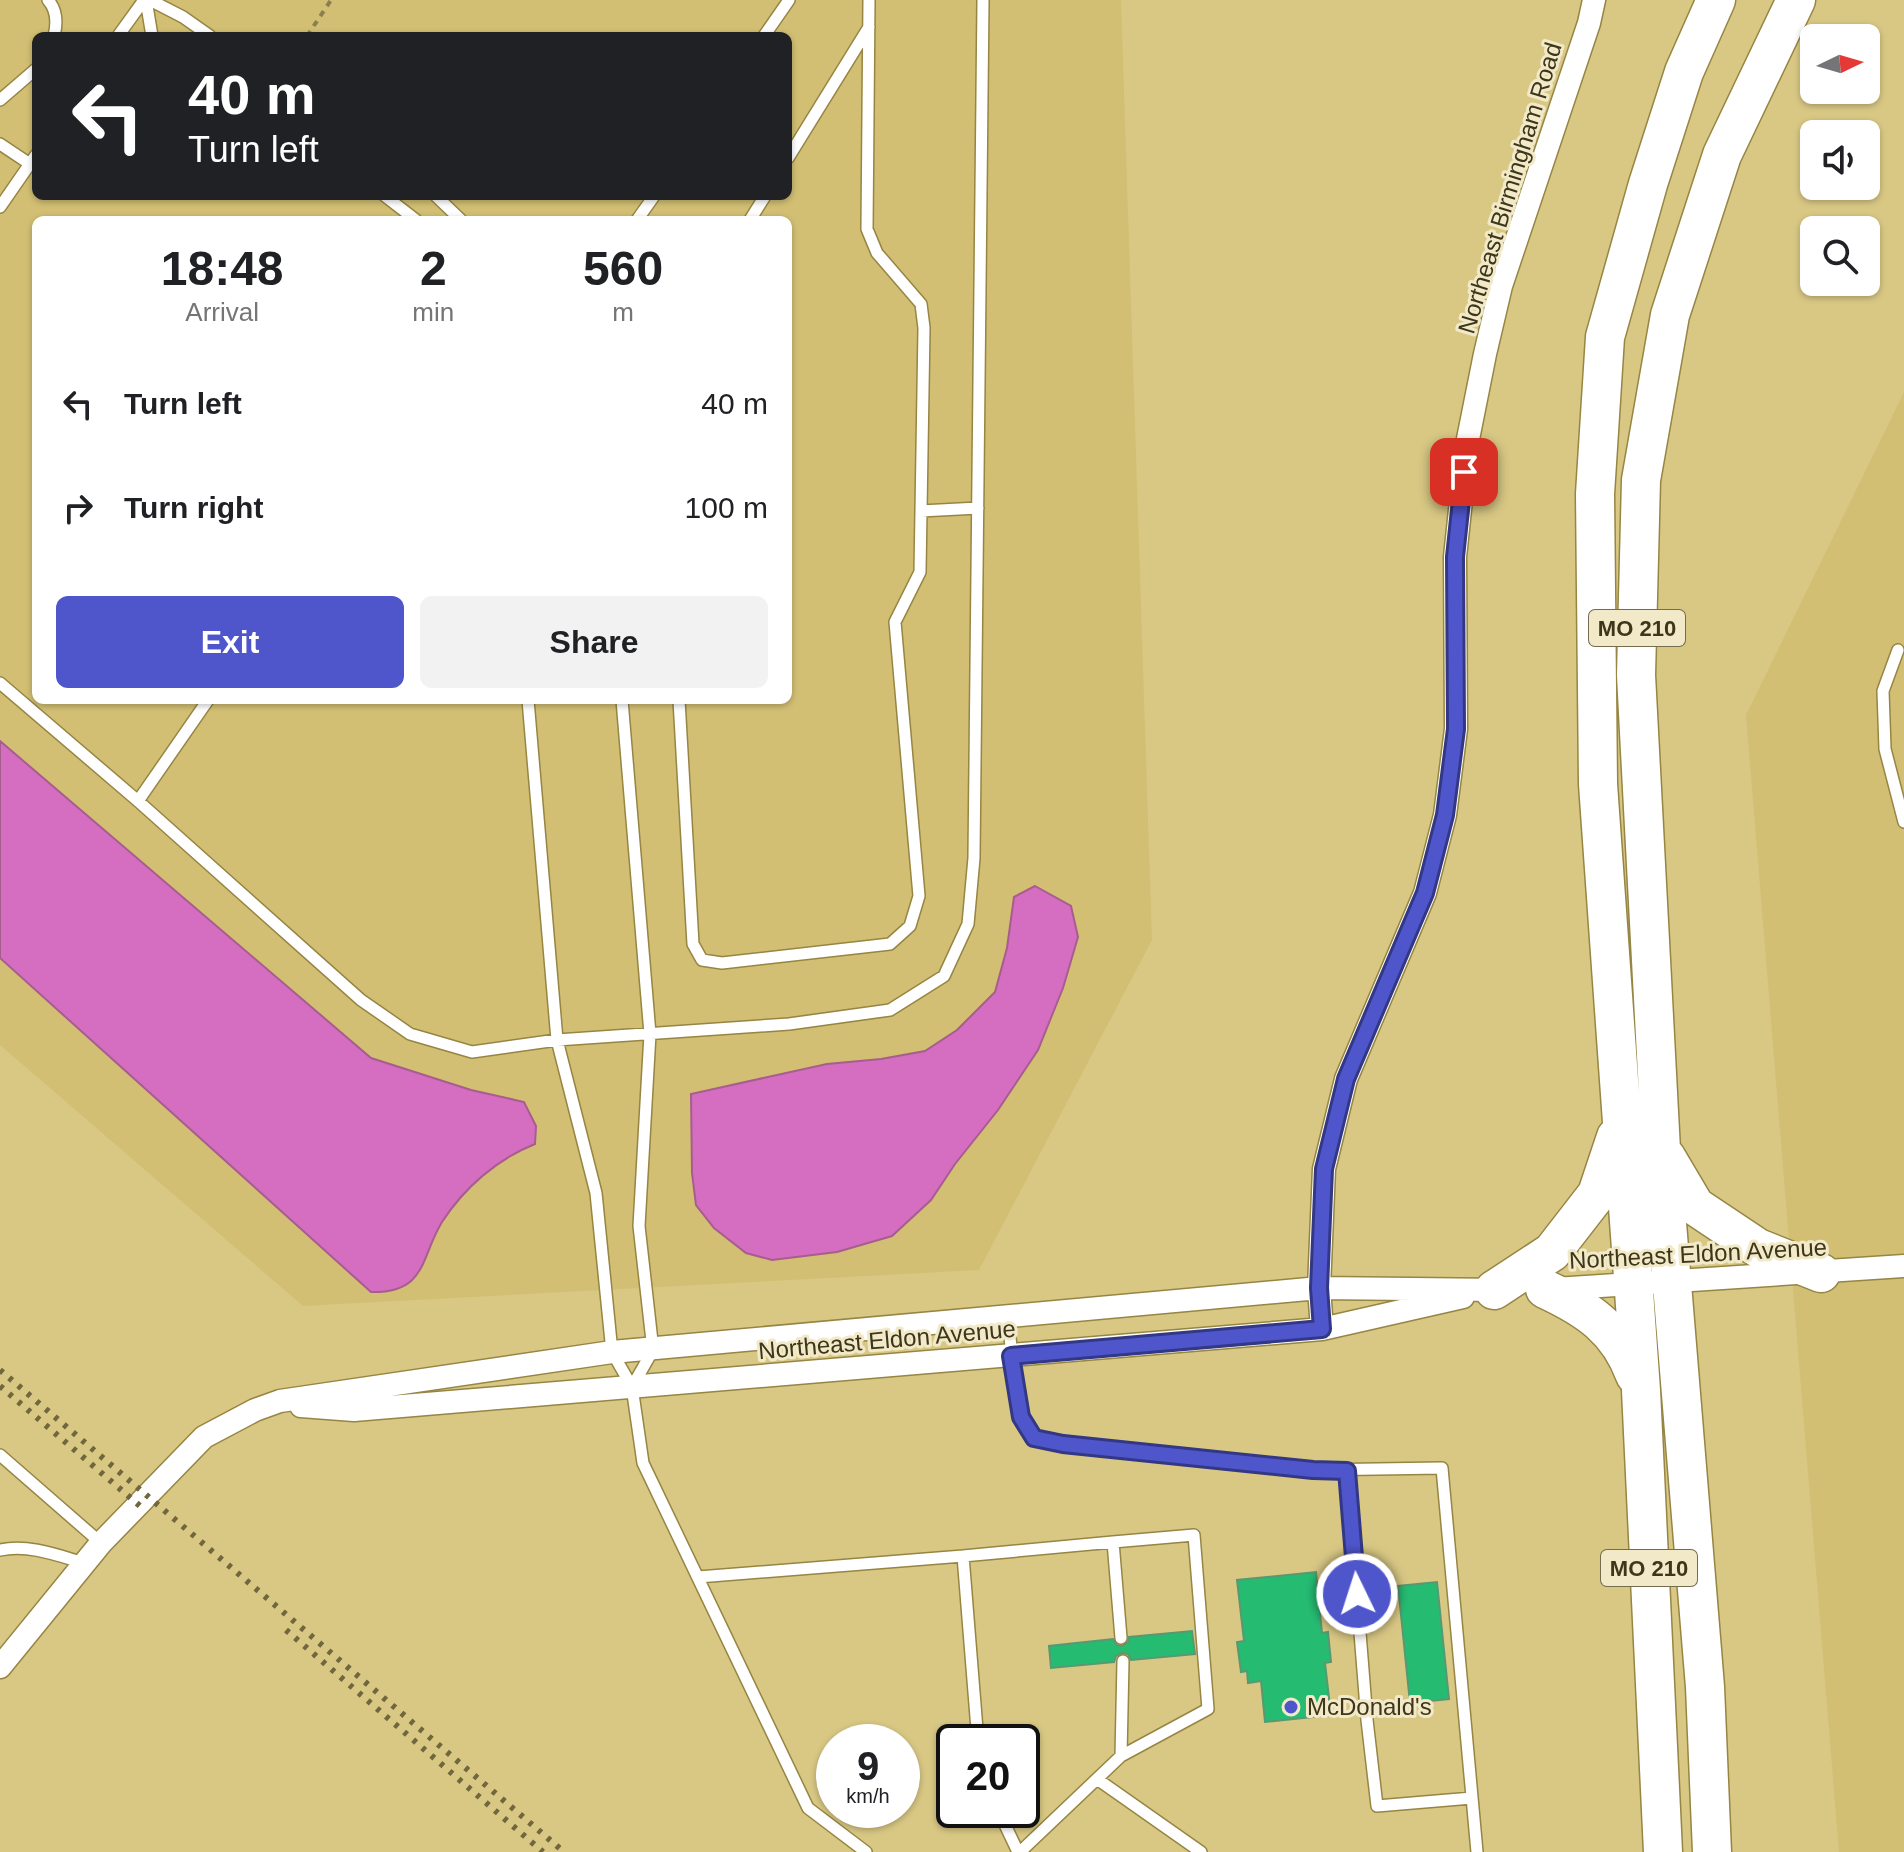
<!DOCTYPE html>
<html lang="en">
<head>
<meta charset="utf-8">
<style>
	:root { --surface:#fff; --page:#f2f2f2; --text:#202124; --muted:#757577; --accent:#4f56cc }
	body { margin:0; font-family:Arial,sans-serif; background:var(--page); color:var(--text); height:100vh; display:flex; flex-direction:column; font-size:30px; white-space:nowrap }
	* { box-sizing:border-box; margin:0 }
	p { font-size:26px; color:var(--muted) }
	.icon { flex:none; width:44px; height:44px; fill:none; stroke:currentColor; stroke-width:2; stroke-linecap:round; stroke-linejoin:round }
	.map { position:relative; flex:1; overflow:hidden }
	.drawer { position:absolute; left:32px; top:216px; width:760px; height:488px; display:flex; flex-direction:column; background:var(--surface); border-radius:12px; box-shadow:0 2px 6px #0004 }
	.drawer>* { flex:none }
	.banner { position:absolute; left:32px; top:32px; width:760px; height:168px; border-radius:12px; box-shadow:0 2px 6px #0004; background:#202124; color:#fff; overflow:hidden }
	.needle { width:52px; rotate:85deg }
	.fabs { position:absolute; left:1800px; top:24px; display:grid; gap:16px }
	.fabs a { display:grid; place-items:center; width:80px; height:80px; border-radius:12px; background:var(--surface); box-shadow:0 2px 6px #0004; font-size:40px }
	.speed { position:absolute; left:816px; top:1724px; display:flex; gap:16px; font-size:40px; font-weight:700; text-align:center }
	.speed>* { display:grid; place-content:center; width:104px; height:104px; border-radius:50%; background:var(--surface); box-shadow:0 2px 6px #0004; line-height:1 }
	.speed small { font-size:20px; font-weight:400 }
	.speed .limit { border:4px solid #111; border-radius:12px; background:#fff; color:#111 }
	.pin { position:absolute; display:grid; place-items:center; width:68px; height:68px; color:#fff; margin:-34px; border-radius:16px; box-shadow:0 4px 12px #0006 }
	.me { position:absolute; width:88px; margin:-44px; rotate:356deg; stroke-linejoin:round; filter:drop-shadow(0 0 6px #0008) }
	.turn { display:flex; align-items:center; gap:28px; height:168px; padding:0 24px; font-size:36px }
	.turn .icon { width:104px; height:104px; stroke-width:2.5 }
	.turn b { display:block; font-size:56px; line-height:68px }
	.eta { display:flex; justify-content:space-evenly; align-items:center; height:136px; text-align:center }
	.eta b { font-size:48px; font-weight:700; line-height:56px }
	.primary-button { display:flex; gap:16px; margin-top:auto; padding:16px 24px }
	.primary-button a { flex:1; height:92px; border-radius:12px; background:var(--accent); color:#fff; font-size:32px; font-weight:700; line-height:92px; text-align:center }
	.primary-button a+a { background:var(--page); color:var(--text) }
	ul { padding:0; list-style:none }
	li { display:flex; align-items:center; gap:24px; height:104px; padding:0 24px }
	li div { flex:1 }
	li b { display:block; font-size:30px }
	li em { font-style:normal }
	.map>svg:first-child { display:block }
</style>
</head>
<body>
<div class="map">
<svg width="1904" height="1852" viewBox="0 0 1904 1852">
	<rect width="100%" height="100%" fill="#d9c884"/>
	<!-- built -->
	<path fill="#d2bf73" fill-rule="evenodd" d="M 0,0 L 1121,0 L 1152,940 L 979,1270 L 303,1306 L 0,1045 ZM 36,36 L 788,36 L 788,196 L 36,196 ZM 36,220 L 788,220 L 788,700 L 36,700 Z
		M 1904,392 L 1904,1852 L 1839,1852 L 1746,715 Z"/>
	<!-- water -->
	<path fill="#d56ec0" stroke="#a75d8e" stroke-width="2" d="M 0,741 L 371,1058 L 471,1090 L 524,1102 L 536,1126 L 535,1144 C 497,1159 464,1188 442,1222 C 420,1258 427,1293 371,1292 L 0,958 Z
		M 1035,886 L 1071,906 L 1078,937 L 1063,988 L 1038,1050 L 998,1110 L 955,1164 L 931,1200 L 892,1236 L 837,1252 L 772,1260 L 746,1253 L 714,1228 L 696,1205 L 692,1173 L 691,1094 L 827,1064 L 881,1059 L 925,1051 L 957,1030 L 995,992 L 1007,948 L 1014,897 Z"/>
	<!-- building -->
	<path fill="#25bc72" stroke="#599871" stroke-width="2" d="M 1316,1572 L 1322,1633 L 1328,1632 L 1331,1662 L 1325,1663 L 1331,1715 L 1265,1722 L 1261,1681 L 1248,1683 L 1247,1671 L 1241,1672 L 1237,1642 L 1244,1641 L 1237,1580 Z
		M 1437,1582 L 1449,1699 L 1410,1703 L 1398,1586 Z
		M 1192,1631 L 1195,1654 L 1131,1660 L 1128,1654 L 1122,1653 L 1116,1656 L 1114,1662 L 1051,1668 L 1049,1646 L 1113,1639 L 1117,1645 L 1122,1646 L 1128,1642 L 1129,1637 Z"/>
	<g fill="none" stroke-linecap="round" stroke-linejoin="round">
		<defs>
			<path id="lane" d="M 48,0 C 57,10 57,24 54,36
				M 146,0 L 152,36
				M 150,0 L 183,17 L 210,36
				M 118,36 L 144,0
				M 764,36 L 789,0
				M 0,100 L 36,69
				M 0,144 L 30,164
				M 788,158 L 869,27
				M 385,196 L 416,220
				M 436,196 L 461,220
				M 0,207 L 36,155
				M 637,220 L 654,196
				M 750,220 L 765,196
				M 921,511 L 978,508
				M 1898,650 L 1883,691 L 1885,749 L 1904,822
				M 0,683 L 138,801 L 361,1000 L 410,1034 L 472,1052 L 557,1040 L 789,1024 L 890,1010 L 944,976 L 968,924 L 974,858 L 983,0
				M 528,700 L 557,1040 L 596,1193 L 612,1352 L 632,1387 L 643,1463 L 808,1808 L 866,1852
				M 622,700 L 650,1034 L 639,1226 L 653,1350 L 632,1387
				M 679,700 L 693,944 L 702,960 L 722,963 L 890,944 L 910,926 L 919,896 L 895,622 L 920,572 L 924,328 L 921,304 L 877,253 L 867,229 L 869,0
				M 138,801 L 208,700
				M 1007,1317 L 1021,1417 L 1034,1438 L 1063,1444 L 1313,1470 L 1442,1468 L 1477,1852
				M 0,1455 L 101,1543
				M 1347,1471 L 1367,1720 L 1377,1806 L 1472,1798
				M 1113,1542 L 1194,1535 L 1208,1709 L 1121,1756
				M 0,1550 C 28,1544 57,1555 84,1563
				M 963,1556 L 1113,1542 L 1121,1638
				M 698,1577 L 963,1556 L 978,1742
				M 1097,1779 L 1201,1852
				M 998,1810 L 1018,1852
				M 1020,1852 L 1121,1756 L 1123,1661"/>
			<path id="street" d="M 1555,1289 L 1904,1266
				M 1322,1329 L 1319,1288 L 1324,1169 L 1346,1079 L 1425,893 L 1445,815 L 1456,729 L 1455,557 L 1467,444 L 1485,354 L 1501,286 L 1589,23 L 1594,0
				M 301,1406 L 354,1410 L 1322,1329 L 1463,1297
				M 0,1667 L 101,1543 L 204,1437 L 255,1410 L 280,1401 L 612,1352 L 1319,1288 L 1504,1290"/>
			<path id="highway" d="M 1666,1157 L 1695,1206 L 1758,1248 L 1821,1273
				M 1545,1289 C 1588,1309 1618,1329 1635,1375
				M 1494,1290 L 1552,1252 L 1597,1194 L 1616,1137
				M 1663,1852 L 1641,1390 L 1598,784 L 1595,494 L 1605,337 L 1648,184 L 1684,72 L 1716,0
				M 1712,1852 L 1705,1687 L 1661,1150 L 1636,675 L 1641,480 L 1670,315 L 1722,155 L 1796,0"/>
		</defs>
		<!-- lane casing -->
		<use href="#lane" stroke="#968543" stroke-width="14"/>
		<!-- street casing -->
		<use href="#street" stroke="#968543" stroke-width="25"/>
		<!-- highway casing -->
		<use href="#highway" stroke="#968543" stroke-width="41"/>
		<!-- path -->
		<path stroke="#8b7f4f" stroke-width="4" stroke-dasharray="6 6" stroke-linecap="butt" d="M 307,36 L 331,0"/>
		<!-- lane -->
		<use href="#lane" stroke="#fff" stroke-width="11"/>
		<!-- street -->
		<use href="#street" stroke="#fff" stroke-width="22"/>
		<!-- highway -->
		<use href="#highway" stroke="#fff" stroke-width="38"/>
		<!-- rail -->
		<path stroke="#71673d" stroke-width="6" stroke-dasharray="4 8" stroke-linecap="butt" d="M 0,1370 L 564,1852
			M 0,1386 L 140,1506
			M 286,1630 L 543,1852"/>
	</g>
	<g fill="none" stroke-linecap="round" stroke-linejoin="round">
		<defs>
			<path id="route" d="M 1357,1594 L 1347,1471 L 1313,1470 L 1063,1444 L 1034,1438 L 1021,1417 L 1011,1356 L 1322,1329 L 1319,1288 L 1324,1169 L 1346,1079 L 1425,893 L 1445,815 L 1456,729 L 1455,557 L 1464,472"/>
		</defs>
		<!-- route casing -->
		<use href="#route" stroke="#333885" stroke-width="20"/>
		<!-- route -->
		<use href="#route" stroke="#4f56cc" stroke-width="14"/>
	</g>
	<!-- markers -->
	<circle fill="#4f56cc" stroke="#f1e9c8" stroke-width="3" cx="1291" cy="1707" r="8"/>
	<g text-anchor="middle" stroke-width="6" stroke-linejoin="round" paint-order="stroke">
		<!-- shield labels -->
		<g fill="#f1e9c8" stroke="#736c4e" stroke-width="2">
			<rect x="1589" y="610" width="96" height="36" rx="6"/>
			<rect x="1601" y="1550" width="96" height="36" rx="6"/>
		</g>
		<g font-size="22" font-weight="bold" fill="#3d361a">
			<text x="1637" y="636">MO 210</text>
			<text x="1649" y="1576">MO 210</text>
		</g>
		<!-- street labels -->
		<g font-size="24" fill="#3d361a" stroke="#f1e9c8">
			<text transform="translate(1510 188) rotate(-73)" y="8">Northeast Birmingham Road</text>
			<text transform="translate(1698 1254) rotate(-3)" y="8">Northeast Eldon Avenue</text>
			<text transform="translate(887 1340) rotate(-5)" y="8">Northeast Eldon Avenue</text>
		</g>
		<!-- poi labels -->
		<g font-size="24" fill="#3d361a" stroke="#f1e9c8" text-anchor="start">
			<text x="1307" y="1715">McDonald's</text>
		</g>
	</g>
</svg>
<div class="fabs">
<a><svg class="needle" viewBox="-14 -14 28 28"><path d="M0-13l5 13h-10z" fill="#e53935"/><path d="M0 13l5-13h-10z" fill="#757577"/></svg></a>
<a><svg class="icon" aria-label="sound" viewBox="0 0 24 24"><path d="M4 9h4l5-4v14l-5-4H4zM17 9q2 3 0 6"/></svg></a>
<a><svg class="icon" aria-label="search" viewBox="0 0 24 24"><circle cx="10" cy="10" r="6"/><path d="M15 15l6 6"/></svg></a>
</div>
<div class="speed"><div>9<small>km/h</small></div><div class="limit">20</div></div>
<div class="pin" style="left:1464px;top:472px;background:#d93025"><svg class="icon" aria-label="arrive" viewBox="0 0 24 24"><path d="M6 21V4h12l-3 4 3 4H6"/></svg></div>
<svg class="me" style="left:1357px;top:1594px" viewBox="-20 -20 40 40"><circle r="17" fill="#4f56cc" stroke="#fff" stroke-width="3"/><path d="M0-11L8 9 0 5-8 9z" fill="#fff"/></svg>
<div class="banner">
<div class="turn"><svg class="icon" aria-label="left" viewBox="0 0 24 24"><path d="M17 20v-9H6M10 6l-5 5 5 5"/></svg><div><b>40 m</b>Turn left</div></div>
</div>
<section class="drawer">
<div class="eta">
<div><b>18:48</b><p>Arrival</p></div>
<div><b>2</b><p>min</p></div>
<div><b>560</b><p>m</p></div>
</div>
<ul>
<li><svg class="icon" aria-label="left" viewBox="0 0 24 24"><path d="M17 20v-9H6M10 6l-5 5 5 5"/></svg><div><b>Turn left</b></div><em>40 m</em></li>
<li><svg class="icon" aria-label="right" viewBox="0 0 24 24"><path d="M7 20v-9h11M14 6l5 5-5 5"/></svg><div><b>Turn right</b></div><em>100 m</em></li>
</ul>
<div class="primary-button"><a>Exit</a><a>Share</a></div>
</section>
</div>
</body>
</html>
